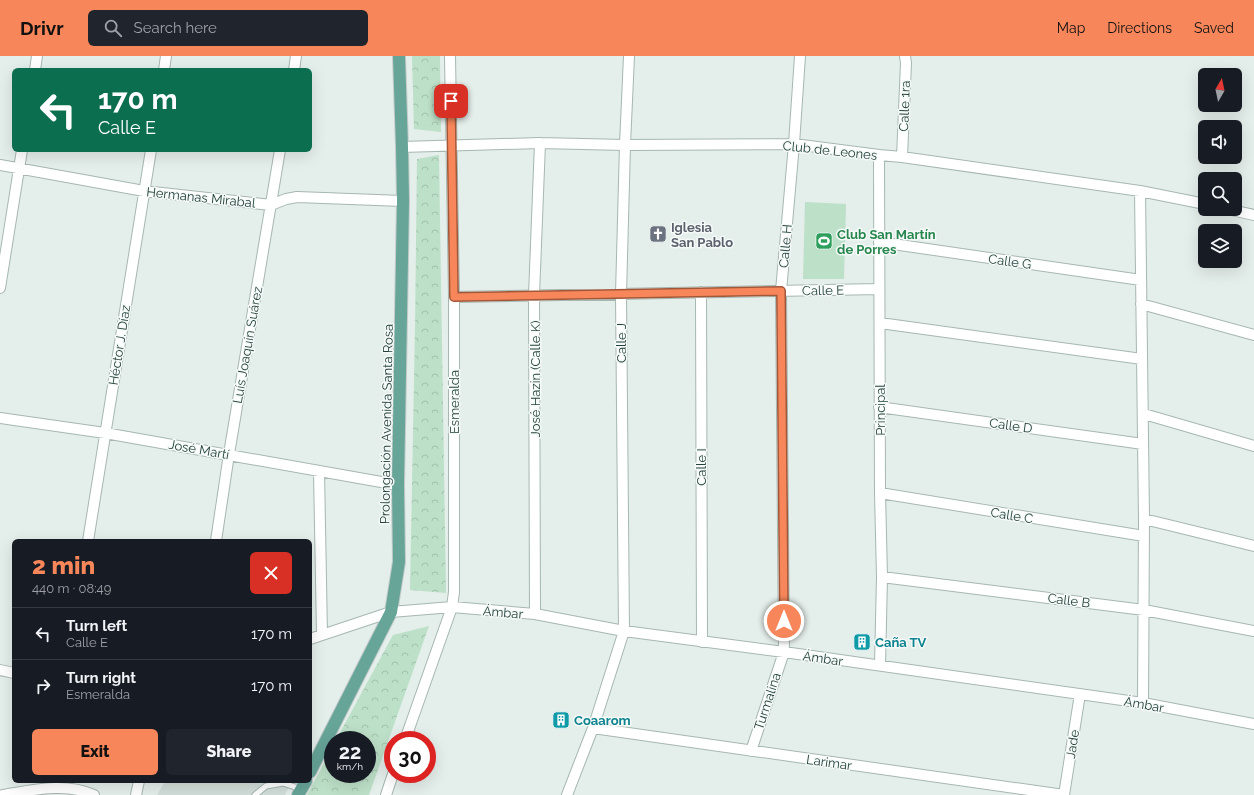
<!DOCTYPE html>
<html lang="en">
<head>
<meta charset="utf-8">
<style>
	:root { --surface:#171b24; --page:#20242c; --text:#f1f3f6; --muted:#9ea1a6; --line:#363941; --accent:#f7875a }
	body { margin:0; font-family:Raleway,sans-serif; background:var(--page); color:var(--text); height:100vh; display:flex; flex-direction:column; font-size:15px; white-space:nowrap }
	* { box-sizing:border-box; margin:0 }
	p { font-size:13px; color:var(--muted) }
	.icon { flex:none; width:22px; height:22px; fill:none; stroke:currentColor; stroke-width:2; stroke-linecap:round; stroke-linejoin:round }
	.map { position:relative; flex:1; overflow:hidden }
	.side { position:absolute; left:12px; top:483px; width:300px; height:244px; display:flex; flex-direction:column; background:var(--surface); border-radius:6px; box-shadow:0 4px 16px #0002 }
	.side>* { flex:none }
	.hud { position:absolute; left:12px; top:12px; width:300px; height:84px; border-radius:6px; box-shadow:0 4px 16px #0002; background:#0b6e4f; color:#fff; overflow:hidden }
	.needle { width:26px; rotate:9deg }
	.tools { position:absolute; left:1198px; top:12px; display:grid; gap:8px }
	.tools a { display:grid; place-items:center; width:44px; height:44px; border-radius:6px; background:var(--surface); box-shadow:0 4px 16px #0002; font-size:20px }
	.speed { position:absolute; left:324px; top:675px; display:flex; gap:8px; font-size:20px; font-weight:700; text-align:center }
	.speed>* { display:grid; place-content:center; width:52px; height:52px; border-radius:50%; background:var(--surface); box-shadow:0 4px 16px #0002; line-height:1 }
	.speed small { font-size:10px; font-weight:400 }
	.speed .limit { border:6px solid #d22; background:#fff; color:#111 }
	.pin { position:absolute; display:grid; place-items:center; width:34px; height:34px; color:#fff; margin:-17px; border-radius:8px; box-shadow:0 2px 6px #0006 }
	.me { position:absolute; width:44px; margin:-22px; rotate:0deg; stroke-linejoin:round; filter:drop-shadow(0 0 3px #0008) }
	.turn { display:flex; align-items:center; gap:14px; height:84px; padding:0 20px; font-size:18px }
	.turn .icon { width:52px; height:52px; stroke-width:2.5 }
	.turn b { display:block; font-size:28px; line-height:34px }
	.round { display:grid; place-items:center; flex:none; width:42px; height:42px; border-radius:6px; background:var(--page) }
	.summary { display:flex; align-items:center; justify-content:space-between; height:68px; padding:0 20px }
	h1 { font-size:24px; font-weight:800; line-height:30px; color:var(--accent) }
	.cta { display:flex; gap:8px; margin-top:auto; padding:8px 20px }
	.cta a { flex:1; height:46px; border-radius:6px; background:var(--accent); color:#111; font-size:16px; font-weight:800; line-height:46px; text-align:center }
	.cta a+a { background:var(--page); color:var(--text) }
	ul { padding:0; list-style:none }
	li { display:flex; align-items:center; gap:12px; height:52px; padding:0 20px; border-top:1px solid var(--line) }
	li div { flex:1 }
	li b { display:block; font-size:15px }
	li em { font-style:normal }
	header { display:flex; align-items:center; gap:24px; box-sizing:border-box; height:56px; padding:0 20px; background:var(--accent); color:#111 }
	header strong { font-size:19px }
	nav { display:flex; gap:22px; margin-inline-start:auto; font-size:14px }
	.search { width:280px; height:36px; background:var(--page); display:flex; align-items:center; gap:10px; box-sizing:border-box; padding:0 14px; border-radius:6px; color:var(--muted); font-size:15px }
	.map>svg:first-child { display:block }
</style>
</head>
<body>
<header>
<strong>Drivr</strong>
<div class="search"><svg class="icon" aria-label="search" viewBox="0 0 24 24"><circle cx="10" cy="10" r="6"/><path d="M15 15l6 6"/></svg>Search here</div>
<nav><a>Map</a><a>Directions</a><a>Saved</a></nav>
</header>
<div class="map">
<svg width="1254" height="739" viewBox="0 0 1254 739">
	<defs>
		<pattern id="forest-crowns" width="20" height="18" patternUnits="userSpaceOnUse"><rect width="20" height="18" fill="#bde0c8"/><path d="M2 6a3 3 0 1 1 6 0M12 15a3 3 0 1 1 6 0" fill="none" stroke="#a2c1ad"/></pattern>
	</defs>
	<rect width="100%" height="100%" fill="#e4eeea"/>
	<!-- built -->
	<path fill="#d2ded9" d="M 165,725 L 292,725 L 285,739 L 157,739 Z"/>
	<!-- forest -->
	<path fill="url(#forest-crowns)" d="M 412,0 L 440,0 L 441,76 L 414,73 Z
		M 439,99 L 446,537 L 410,534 L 415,272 L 417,103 Z
		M 429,570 L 369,739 L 307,739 L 333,690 L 333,718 L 367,718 L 367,684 L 336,684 L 393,579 Z"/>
	<!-- pitch -->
	<path fill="#bde0c8" d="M 805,146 L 846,148 L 844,223 L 803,223 Z"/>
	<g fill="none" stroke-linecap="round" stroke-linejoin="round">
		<defs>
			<path id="lane" d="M 255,739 L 266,730 L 283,727 L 301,733"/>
			<path id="street" d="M 35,14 L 37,0
				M 164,14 L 166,0
				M 294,14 L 296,0
				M 402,91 L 540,87 L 625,89 L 794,88 L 879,99 L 902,101 L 1140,135 L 1205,148
				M 879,99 L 880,437 L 882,521 L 880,609
				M 902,101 L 906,7 L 905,0
				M 0,109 L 144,135 L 271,149 L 286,143 L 297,141 L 403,145
				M 1140,135 L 1144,463 L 1143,647
				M 1227,153 L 1254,159
				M 879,186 L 1141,224
				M 0,232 L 22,94
				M 701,236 L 702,586
				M 454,241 L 879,233
				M 1141,248 L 1254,279
				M 880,267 L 1142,303
				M 879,351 L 1143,388
				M 1144,358 L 1254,390
				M 0,362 L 105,377 L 398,429
				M 319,415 L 322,579
				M 880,437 L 1144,480
				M 1144,463 L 1254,490
				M 88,485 L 151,94
				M 216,485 L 229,398 L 280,94
				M 882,521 L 1144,554 L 1254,575
				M 535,558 L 534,239 L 540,87
				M 310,583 L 391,556 L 452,551 L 535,558 L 624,575 L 784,596 L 1143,647 L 1254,668
				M 0,614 L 14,617
				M 593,672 L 1064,739
				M 405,684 L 452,551 L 454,536 L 454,241 L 450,0
				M 751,695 L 784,596 L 781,235 L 794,88 L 800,0
				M 3,739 C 33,734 65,726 94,739
				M 136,739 L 139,725
				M 386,739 L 393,718
				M 567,739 L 593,672 L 624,575 L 621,238 L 625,89 L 629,0
				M 1064,739 L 1080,638"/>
			<path id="primary" d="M 310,716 L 391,556 L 399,506 L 398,429 L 403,145 L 402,91 L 399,0
				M 298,739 L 306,725"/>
		</defs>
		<!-- lane casing -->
		<use href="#lane" stroke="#a6b7b2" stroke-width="7"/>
		<!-- street casing -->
		<use href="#street" stroke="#a6b7b2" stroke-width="12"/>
		<!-- primary casing -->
		<use href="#primary" stroke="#c1cac8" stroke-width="14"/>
		<!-- lane -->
		<use href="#lane" stroke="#fff" stroke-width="5"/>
		<!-- street -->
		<use href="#street" stroke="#fff" stroke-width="10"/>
		<!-- primary -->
		<use href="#primary" stroke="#67a598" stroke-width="12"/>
	</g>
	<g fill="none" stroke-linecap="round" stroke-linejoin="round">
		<defs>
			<path id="route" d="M 451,45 L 454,241 L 781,235 L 784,565"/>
		</defs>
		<!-- route casing -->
		<use href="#route" stroke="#a1583a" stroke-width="10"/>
		<!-- route -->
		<use href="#route" stroke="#f7875a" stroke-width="7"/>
	</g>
	<!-- icons -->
	<defs>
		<symbol id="church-square" viewBox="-11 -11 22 22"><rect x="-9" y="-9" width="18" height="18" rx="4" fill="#6b7280" stroke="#f5faf8"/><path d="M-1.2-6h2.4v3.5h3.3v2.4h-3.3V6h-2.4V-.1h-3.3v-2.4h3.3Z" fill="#fff"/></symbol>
		<symbol id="stadium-square" viewBox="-11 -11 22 22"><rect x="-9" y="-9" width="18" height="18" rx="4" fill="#2e9e5b" stroke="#f5faf8"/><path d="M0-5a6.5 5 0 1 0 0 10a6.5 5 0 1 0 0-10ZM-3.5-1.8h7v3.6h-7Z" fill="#fff"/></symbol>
		<symbol id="building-square" viewBox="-11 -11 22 22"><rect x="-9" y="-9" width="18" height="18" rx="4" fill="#0f9aa8" stroke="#f5faf8"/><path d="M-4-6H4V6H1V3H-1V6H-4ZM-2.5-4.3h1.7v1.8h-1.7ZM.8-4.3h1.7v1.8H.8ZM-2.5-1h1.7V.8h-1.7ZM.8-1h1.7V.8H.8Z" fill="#fff"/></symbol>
	</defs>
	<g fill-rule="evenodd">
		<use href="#church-square" x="648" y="168" width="20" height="20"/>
		<use href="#stadium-square" x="814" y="175" width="20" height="20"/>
		<use href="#building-square" x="852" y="576" width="20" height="20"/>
		<use href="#building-square" x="551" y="654" width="20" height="20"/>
	</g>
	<g text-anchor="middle" stroke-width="3" stroke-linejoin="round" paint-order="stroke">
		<!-- street labels -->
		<g font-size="13" fill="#23413a" stroke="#f5faf8">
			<text transform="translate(904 50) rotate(-88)" y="5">Calle 1ra</text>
			<text transform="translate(830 94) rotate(6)" y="5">Club de Leones</text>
			<text transform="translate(201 141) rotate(6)" y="5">Hermanas Mirabal</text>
			<text transform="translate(785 190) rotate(-85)" y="5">Calle H</text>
			<text transform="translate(1010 205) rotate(8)" y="5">Calle G</text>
			<text transform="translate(823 234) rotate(-1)" y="5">Calle E</text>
			<text transform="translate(621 287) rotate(-90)" y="5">Calle J</text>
			<text transform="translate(119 289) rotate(-81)" y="5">Héctor J. Díaz</text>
			<text transform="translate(247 289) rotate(-80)" y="5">Luís Joaquín Suárez</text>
			<text transform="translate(535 323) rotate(-90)" y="5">José Hazin (Calle K)</text>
			<text transform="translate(454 346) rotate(-90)" y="5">Esmeralda</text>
			<text transform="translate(880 354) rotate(-90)" y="5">Principal</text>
			<text transform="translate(386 368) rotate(-89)" y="5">Prolongación Avenida Santa Rosa</text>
			<text transform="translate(1011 369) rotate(8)" y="5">Calle D</text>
			<text transform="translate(199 393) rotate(10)" y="5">José Martí</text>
			<text transform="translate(701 411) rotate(-90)" y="5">Calle I</text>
			<text transform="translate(1012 459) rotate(9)" y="5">Calle C</text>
			<text transform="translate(1069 544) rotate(7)" y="5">Calle B</text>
			<text transform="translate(503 556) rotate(5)" y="5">Ámbar</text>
			<text transform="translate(823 602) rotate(8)" y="5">Ámbar</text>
			<text transform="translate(767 645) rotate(-72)" y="5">Turmalina</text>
			<text transform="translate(1144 648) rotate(10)" y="5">Ámbar</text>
			<text transform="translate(1072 688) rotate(-81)" y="5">Jade</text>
			<text transform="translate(829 706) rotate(8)" y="5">Larimar</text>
		</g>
		<!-- worship labels -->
		<g font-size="13" font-weight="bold" fill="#5b616d" stroke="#f5faf8" text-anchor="start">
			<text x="671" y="176">Iglesia<tspan x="671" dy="15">San Pablo</tspan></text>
		</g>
		<!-- leisure labels -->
		<g font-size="13" font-weight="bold" fill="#27864d" stroke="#f5faf8" text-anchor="start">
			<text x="837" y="183">Club San Martín<tspan x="837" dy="15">de Porres</tspan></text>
		</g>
		<!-- culture labels -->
		<g font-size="13" font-weight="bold" fill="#0d838f" stroke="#f5faf8" text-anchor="start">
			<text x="875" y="591">Caña TV</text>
			<text x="574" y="669">Coaarom</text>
		</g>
	</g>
</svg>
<div class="tools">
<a><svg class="needle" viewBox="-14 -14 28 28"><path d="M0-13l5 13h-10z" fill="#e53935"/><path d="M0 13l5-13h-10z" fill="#9ea1a6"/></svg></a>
<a><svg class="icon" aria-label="sound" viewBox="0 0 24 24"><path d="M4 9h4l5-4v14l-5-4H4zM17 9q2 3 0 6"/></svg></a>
<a><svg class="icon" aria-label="search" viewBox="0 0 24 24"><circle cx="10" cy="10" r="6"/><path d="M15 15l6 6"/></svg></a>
<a><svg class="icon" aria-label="layers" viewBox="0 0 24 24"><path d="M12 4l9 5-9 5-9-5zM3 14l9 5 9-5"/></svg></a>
</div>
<div class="speed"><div>22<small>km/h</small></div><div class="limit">30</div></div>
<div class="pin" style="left:451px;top:45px;background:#d93025"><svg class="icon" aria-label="arrive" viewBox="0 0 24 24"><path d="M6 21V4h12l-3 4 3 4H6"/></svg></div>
<svg class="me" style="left:784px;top:565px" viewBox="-20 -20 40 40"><circle r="17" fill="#f7875a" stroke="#fff" stroke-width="3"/><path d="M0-11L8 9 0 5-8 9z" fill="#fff"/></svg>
<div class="hud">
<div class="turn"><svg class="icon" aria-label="left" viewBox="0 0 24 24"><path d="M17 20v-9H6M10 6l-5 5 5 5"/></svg><div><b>170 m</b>Calle E</div></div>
</div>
<section class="side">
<div class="summary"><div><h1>2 min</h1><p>440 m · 08:49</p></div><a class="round" style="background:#d93025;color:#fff"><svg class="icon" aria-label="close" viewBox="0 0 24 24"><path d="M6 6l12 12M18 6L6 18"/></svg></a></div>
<ul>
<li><svg class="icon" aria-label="left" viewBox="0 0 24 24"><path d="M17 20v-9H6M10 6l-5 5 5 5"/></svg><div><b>Turn left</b><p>Calle E</p></div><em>170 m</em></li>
<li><svg class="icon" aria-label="right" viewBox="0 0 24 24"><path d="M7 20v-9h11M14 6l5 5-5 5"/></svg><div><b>Turn right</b><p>Esmeralda</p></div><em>170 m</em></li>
</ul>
<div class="cta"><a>Exit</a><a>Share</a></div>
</section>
</div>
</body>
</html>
